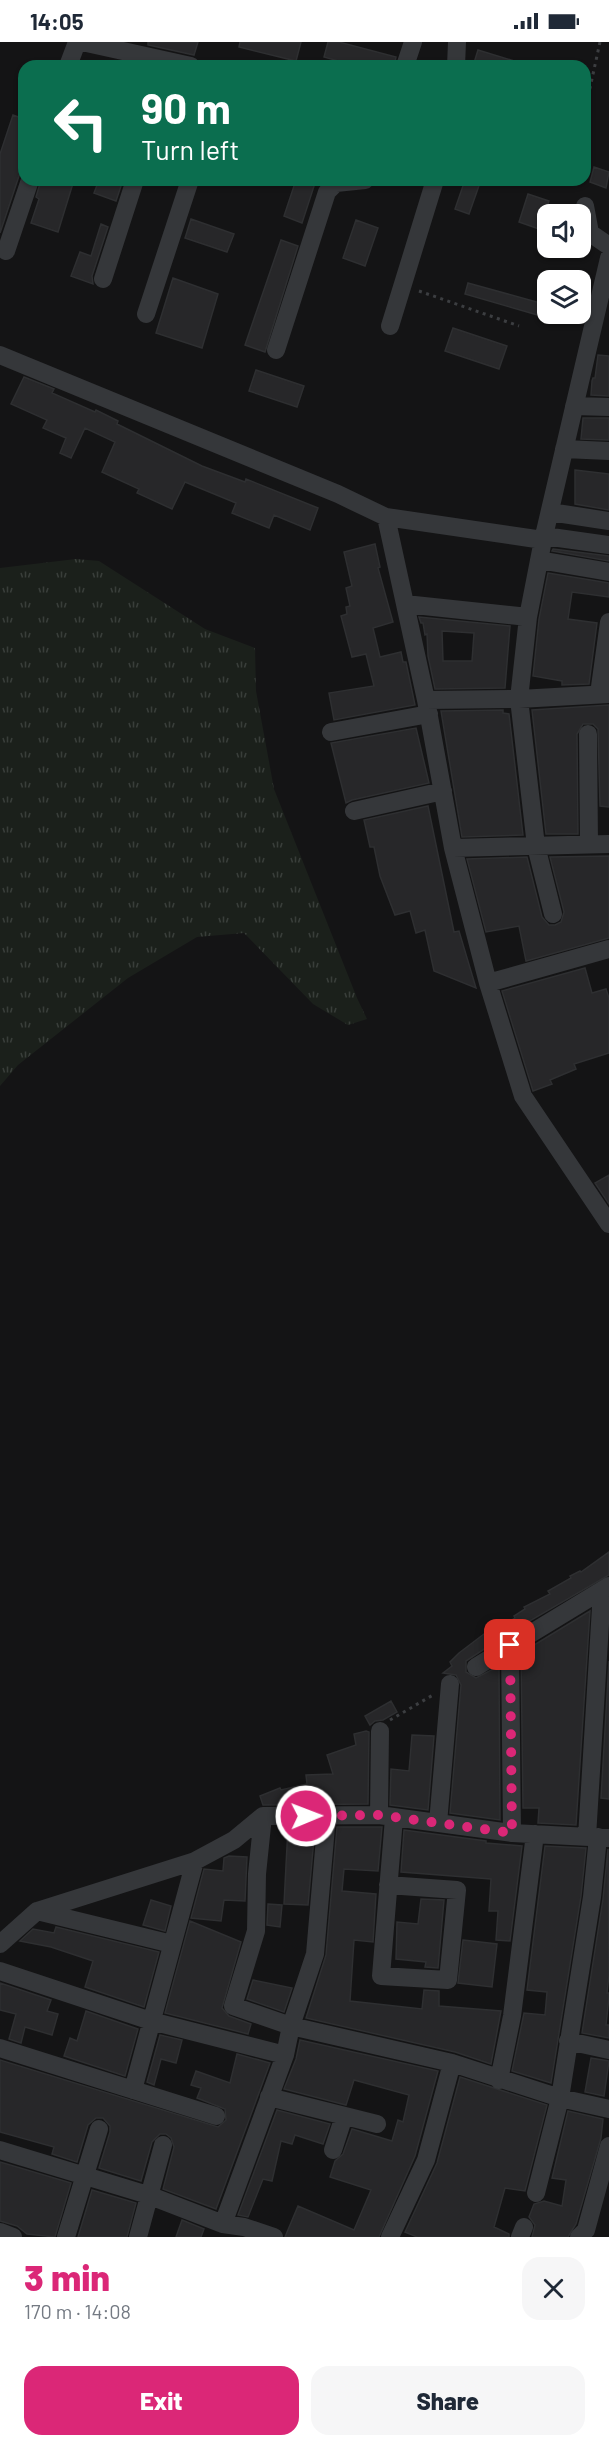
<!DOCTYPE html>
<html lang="en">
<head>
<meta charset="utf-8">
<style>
	:root { --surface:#fff; --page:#f6f6f7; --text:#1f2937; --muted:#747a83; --accent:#db2777 }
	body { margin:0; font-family:Barlow,sans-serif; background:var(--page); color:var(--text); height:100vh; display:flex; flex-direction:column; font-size:22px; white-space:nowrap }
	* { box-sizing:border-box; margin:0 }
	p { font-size:20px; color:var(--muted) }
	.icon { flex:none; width:33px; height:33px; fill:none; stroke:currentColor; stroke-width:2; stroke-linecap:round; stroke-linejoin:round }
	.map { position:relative; height:2195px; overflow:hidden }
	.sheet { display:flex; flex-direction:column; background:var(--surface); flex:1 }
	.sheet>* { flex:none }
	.hud { position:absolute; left:18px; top:18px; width:573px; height:126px; border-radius:18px; box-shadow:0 2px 4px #0004; background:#0b6e4f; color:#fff; overflow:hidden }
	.tools { position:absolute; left:537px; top:162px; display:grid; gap:12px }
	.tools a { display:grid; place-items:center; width:54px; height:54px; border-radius:12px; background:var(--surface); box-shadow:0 2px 4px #0004; font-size:30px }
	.pin { position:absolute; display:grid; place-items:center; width:51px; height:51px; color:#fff; margin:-26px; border-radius:12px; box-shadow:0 3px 9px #0006 }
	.me { position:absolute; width:66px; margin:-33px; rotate:89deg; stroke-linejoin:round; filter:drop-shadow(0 0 4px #0008) }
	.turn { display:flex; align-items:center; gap:21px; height:126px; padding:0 24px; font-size:27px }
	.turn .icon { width:78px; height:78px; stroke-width:2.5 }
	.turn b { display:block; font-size:42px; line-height:51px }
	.round { display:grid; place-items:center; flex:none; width:63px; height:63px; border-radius:18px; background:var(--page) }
	.summary { display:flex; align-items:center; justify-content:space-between; height:102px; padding:0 24px }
	h1 { font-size:36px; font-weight:800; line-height:45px; color:var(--accent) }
	.button { display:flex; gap:12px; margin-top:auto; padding:12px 24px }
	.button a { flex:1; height:69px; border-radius:18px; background:var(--accent); color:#fff; font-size:24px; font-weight:800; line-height:69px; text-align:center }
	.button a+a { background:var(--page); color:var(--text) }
	.status { display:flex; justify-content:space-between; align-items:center; height:42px; padding:0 30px; background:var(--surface); direction:ltr }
	.status svg { height:16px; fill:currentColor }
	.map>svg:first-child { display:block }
</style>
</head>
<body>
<div class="status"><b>14:05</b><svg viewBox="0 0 49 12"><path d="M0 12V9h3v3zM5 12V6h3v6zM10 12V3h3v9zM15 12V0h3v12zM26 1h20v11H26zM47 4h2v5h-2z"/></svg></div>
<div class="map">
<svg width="609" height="2195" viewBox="0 0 609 2195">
	<defs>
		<pattern id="grass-tufts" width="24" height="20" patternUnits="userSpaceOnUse" patternTransform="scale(1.5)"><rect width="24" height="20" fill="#1b201b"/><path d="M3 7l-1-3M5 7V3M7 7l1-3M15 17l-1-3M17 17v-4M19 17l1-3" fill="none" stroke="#393e3a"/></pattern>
	</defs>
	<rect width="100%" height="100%" fill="#141415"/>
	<!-- grass -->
	<path fill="url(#grass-tufts)" d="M 76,517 L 99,519 L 205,587 L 255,606 L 256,649 L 274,747 L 357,956 L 367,977 L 348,983 L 313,962 L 244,891 L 197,895 L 128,936 L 18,1023 L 0,1044 L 0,526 Z"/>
	<!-- building -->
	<path fill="#272729" stroke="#2e2f31" stroke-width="1.5" fill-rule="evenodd" d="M 148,0 L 198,0 L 194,13 L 153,4 L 148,3 Z
		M 240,0 L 301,0 L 296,19 L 239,5 Z
		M 328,0 L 339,0 L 396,15 L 394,24 L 356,24 L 324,15 Z
		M 478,8 L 521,21 L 521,24 L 473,24 Z
		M 13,73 L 24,77 L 24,129 L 19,134 L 0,191 L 0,112 Z
		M 594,125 L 609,130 L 606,146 L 590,140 Z
		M 41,138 L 74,138 L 58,190 L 31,181 L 39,157 L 36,155 Z
		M 99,138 L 123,138 L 116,159 L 94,151 Z
		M 296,138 L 316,138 L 302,181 L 284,174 Z
		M 465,138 L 481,138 L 469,172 L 455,167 Z
		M 528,152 L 549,159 L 539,187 L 519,180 Z
		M 191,177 L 234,192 L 227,210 L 185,196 Z
		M 356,178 L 378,186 L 365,224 L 343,216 Z
		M 101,182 L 108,185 L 92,234 L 93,242 L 71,234 L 80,210 L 91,214 Z
		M 281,198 L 298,204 L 265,310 L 245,303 Z
		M 173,236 L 218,252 L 202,306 L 156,291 Z
		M 468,241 L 544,262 L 541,274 L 465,252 Z
		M 453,286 L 507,304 L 499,327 L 445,309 Z
		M 598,313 L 609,314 L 609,354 L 591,353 L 592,339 L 593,336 L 595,336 Z
		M 256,328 L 304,344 L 297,365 L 249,349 Z
		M 24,335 L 54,347 L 52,351 L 95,370 L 96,368 L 118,379 L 117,382 L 202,424 L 245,440 L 246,437 L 318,466 L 310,488 L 274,473 L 269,486 L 232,471 L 236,461 L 185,440 L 172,467 L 137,451 L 139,447 L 102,430 L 115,400 L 85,386 L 71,416 L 60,411 L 66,396 L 43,386 L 47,378 L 11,362 Z
		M 583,376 L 609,376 L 609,398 L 581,397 Z
		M 575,428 L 609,432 L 609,468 L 575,462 Z
		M 375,502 L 380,525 L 378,526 L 393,580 L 373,586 L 380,615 L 401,610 L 403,620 L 406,620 L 415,663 L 334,678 L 329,651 L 374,644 L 366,612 L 352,615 L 341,574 L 347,572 L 346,565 L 350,564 L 346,546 L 352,544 L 344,510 Z
		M 553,507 L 609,514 L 609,519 L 552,509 Z
		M 548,531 L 609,541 L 609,555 L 572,550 L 568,577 L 597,581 L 589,642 L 562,643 L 562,639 L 533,634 L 539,577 Z
		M 419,575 L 510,584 L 505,646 L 435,647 L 428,614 L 427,592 L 425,593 L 423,581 L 421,581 ZM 442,589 L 474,591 L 472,619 L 443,619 Z
		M 609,663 L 609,765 L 600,764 L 598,687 L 593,682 L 583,682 L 577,692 L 578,792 L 546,792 L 532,668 Z
		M 503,668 L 503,671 L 509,672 L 523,793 L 462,795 L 441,669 Z
		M 416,686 L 429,741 L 352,758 L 346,761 L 331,701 Z
		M 428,764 L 454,890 L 459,889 L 476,946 L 434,929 L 425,888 L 416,891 L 410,869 L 395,873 L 380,834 L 374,805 L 370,805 L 364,778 Z
		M 609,814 L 609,896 L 526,919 L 519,884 L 486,890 L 467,817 L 527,815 L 542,875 L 549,883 L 555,883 L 561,880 L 564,870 L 550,815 Z
		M 585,926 L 592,951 L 606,947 L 609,956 L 609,1011 L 574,1022 L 576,1027 L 550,1038 L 552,1042 L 533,1049 L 502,949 Z
		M 609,1133 L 609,1162 L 595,1141 Z
		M 609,1510 L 609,1533 L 504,1594 L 466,1619 L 466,1630 L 476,1636 L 499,1624 L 500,1778 L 450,1771 L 461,1643 L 456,1633 L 443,1631 L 452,1624 L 450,1620 L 459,1611 L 484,1592 L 486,1595 L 515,1576 L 514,1574 L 525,1567 L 524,1565 L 550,1552 L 548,1549 L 571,1536 L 570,1534 L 580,1529 L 581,1530 Z
		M 590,1569 L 576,1783 L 538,1781 L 539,1766 L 523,1766 L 521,1611 Z
		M 609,1619 L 609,1757 L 601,1756 Z
		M 391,1659 L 397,1670 L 383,1678 L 375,1679 L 370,1683 L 365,1674 Z
		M 366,1689 L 369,1690 L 368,1762 L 263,1763 L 260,1754 L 280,1746 L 281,1748 L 307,1742 L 306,1733 L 333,1732 L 327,1713 L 356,1703 L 354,1692 Z
		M 412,1693 L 434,1694 L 428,1768 L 390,1763 L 391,1727 L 409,1729 Z
		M 288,1785 L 315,1785 L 308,1863 L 284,1862 Z
		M 337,1785 L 382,1785 L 378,1829 L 344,1827 L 342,1849 L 376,1852 L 373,1900 L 354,1898 L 350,1959 L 422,1967 L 424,1948 L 439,1949 L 439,1964 L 501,1969 L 491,2022 L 455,2010 L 306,1976 L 326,1913 Z
		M 404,1788 L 486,1799 L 486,1801 L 522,1804 L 510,1899 L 496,1898 L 498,1869 L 489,1869 L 491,1837 L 401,1830 Z
		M 545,1804 L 586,1806 L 581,1854 L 551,2041 L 512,2029 L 524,1971 L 545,1973 L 547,1950 L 527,1948 Z
		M 608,1807 L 609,1933 L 607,1951 L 609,1951 L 609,1955 L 606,1983 L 609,1983 L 609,1996 L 582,1991 L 603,1857 Z
		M 229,1814 L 247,1815 L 245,1859 L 224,1858 L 221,1879 L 191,1876 L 204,1827 L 223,1829 L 224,1816 Z
		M 421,1857 L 444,1858 L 438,1926 L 425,1925 L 426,1920 L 396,1917 L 397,1880 L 418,1882 Z
		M 151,1858 L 171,1864 L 165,1889 L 143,1883 Z
		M 268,1862 L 282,1863 L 280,1885 L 267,1883 Z
		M 190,1879 L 241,1900 L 222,1966 L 229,1974 L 251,1982 L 248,1992 L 165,1971 Z
		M 56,1885 L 159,1910 L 144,1965 L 85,1945 L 93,1919 L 51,1905 L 20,1899 L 33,1887 L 54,1891 Z
		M 463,1898 L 497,1902 L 492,1945 L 458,1941 Z
		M 253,1938 L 292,1946 L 284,1970 L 247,1957 Z
		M 0,1941 L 51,1958 L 47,1969 L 58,1972 L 52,1993 L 25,1985 L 21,2001 L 9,1997 L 16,1972 L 0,1968 Z
		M 86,1969 L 138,1987 L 125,2034 L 64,2014 L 70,1996 L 77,1999 Z
		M 160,1993 L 182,1998 L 176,2021 L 161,2017 L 154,2043 L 147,2040 Z
		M 300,1998 L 438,2029 L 415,2114 L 379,2195 L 285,2195 L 298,2164 L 354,2188 L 371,2148 L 330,2135 L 335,2119 L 343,2112 L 352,2087 L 392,2099 L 398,2078 L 403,2080 L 409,2053 L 354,2038 L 346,2063 L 284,2047 L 296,2017 Z
		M 237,2012 L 270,2021 L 216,2167 L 163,2147 L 174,2105 L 171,2096 L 166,2092 L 160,2092 L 152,2100 L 141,2139 L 99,2126 L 110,2090 L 110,2084 L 103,2076 L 96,2076 L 88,2083 L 77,2120 L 52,2112 L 54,2105 L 0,2090 L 0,2018 L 218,2085 L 226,2078 L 225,2067 L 197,2056 L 201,2046 L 191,2043 L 196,2029 L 230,2041 Z
		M 591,2016 L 609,2019 L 604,2054 L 585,2050 Z
		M 460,2035 L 547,2063 L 525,2149 L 505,2146 L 494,2185 L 509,2192 L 509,2195 L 417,2195 L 405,2190 L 437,2121 Z
		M 277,2068 L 330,2082 L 323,2102 L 295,2093 L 292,2102 L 281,2099 L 272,2139 L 263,2137 L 248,2175 L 238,2173 Z
		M 568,2069 L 603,2077 L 601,2096 L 576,2182 L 568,2195 L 532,2195 L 535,2183 L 529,2175 L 534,2162 L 544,2159 L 562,2164 L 566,2138 L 552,2136 Z
		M 0,2120 L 71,2141 L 55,2195 L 27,2192 L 17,2184 L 0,2179 Z
		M 92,2148 L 136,2161 L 127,2195 L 78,2195 Z
		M 182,2178 L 204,2187 L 201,2195 L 176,2195 Z"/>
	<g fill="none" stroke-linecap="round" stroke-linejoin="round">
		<!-- path -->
		<path stroke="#3c3e41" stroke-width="3" stroke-dasharray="3 4.5" stroke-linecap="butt" d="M 585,69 L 600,0
			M 419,249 L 519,284
			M 390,1678 L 433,1653"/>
		<!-- minor -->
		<path stroke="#35373a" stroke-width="18" d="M 82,0 L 191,24
			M 68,24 L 77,0
			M 405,24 L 413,0
			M 456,24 L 457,0
			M 585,164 L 590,191 L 609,204
			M 6,209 L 30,138
			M 103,237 L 135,138
			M 146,272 L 190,138
			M 390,284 L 435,138
			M 276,308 L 327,150 L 336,141 L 365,138
			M 0,313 L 338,452 L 386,475 L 543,498
			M 574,364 L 609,365
			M 564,407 L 609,409
			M 550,470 L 609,479
			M 386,475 L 426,658 L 453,806 L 488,941 L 523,1054 L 609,1182
			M 544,494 L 609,503
			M 539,518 L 609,530
			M 405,562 L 528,575
			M 599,652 L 609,580
			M 426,658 L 519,657 L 609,652
			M 331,690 L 429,672
			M 588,692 L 589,802
			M 354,769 L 443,749
			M 453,806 L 609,802
			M 553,872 L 536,804 L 519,657 L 528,575 L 543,498 L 609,216
			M 488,941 L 609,907
			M 510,1603 L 512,1791
			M 476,1625 L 609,1544
			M 379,1773 L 380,1689
			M 263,1774 L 257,1832 L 256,1889 L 233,1964 L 291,1984 L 452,2021 L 560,2056 L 609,2067
			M 438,1781 L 450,1642
			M 587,1795 L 602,1549
			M 388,1843 L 457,1848 L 448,1938 L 381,1934 L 394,1776
			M 37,1869 L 172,1902
			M 0,1902 L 37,1869 L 195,1819 L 234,1798 L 263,1774 L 379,1773 L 512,1791 L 609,1796
			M 0,1929 L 151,1979 L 285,2013
			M 568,1999 L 609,2008
			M 0,2006 L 216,2074
			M 499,2038 L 512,1974 L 535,1792
			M 133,2048 L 195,1819
			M 269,2055 L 377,2082
			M 0,2108 L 148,2153 L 223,2182 L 244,2185 L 274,2195
			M 333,2108 L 344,2074
			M 536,2151 L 560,2056 L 592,1855 L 598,1795
			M 223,2182 L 285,2013 L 291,1984 L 315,1912 L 327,1773
			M 0,2190 L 13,2195
			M 66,2195 L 99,2087
			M 138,2195 L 163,2103
			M 390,2195 L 426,2118 L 452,2021
			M 520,2195 L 524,2185
			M 579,2195 L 586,2188 L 609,2104"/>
	</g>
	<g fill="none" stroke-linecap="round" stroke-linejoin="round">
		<!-- route -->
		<path stroke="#db2777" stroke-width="10" stroke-dasharray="0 18" d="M 306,1774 L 379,1773 L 512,1791 L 510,1603"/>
	</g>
</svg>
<div class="tools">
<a><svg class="icon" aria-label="sound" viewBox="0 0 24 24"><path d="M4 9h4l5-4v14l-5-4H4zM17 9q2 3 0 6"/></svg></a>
<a><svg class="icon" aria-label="layers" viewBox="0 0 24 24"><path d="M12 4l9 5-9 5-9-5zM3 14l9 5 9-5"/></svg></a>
</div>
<div class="pin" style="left:510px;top:1603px;background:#d93025"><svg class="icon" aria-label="arrive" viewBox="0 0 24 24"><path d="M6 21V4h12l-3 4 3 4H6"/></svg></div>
<svg class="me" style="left:306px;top:1774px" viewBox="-20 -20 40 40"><circle r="17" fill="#db2777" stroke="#fff" stroke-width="3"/><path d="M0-11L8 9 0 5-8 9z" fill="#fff"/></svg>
<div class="hud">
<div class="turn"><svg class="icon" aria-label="left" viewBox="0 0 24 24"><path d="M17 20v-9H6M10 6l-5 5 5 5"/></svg><div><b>90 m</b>Turn left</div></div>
</div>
</div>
<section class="sheet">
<div class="summary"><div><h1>3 min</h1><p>170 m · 14:08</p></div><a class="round"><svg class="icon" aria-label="close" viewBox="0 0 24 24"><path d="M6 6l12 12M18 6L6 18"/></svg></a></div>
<div class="button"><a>Exit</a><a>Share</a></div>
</section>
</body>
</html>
